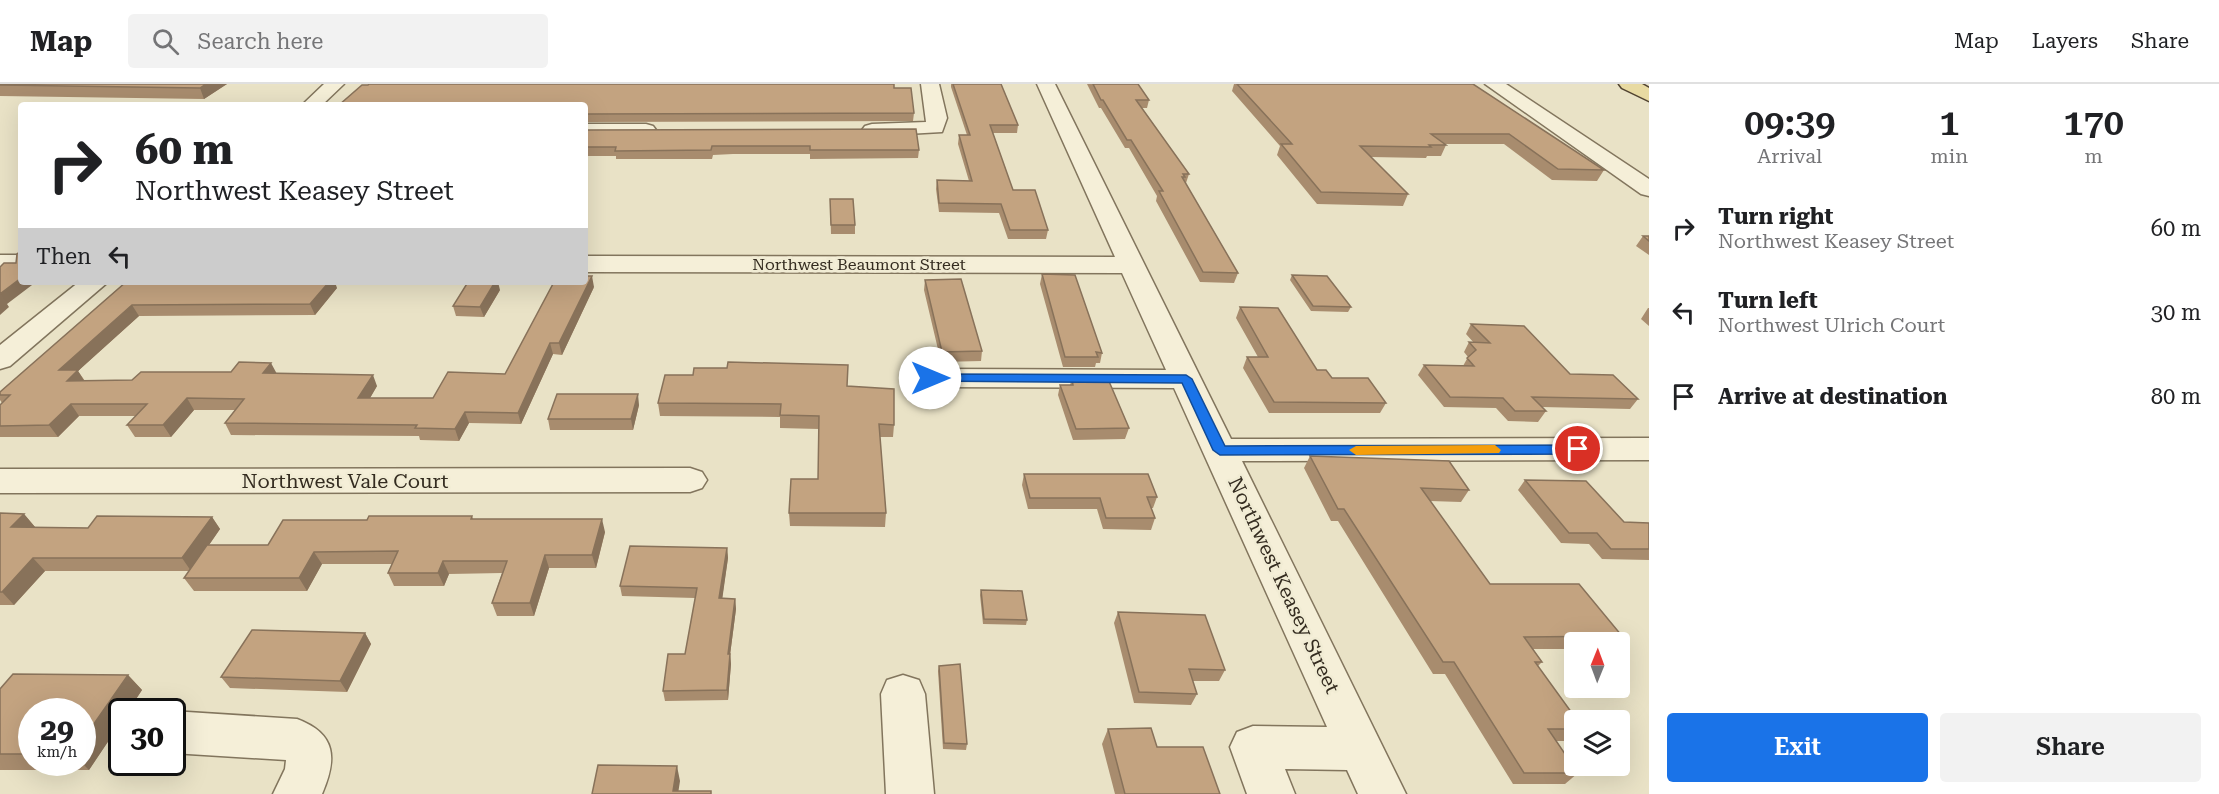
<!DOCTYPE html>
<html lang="en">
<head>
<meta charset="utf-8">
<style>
	:root { --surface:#fff; --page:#f2f2f2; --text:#202124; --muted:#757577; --line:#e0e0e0; --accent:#1a73e8 }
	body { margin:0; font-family:"Roboto Serif",serif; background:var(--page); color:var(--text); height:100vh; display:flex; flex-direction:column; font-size:22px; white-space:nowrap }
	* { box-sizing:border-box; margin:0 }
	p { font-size:20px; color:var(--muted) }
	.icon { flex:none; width:33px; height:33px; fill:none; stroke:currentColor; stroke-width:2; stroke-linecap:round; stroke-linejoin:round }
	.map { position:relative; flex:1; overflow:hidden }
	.panel { display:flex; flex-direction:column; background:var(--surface); width:570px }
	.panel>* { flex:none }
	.guide { position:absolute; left:18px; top:18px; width:570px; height:183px; border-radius:6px; box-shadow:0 6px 24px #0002; background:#fff; color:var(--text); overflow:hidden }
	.needle { width:39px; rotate:1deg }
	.tools { position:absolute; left:1564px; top:548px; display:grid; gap:12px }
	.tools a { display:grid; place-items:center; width:66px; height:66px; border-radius:6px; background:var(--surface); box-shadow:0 6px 24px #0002; font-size:30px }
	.speed { position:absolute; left:18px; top:614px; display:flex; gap:12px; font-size:30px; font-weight:700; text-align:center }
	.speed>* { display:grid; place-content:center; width:78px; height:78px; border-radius:50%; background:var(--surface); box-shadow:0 6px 24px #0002; line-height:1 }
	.speed small { font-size:15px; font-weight:400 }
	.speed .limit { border:3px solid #111; border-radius:9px; background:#fff; color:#111 }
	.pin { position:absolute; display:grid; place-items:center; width:51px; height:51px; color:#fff; margin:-26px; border:3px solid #fff; border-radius:50%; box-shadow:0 2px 6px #0007 }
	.me { position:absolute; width:66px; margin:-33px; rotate:90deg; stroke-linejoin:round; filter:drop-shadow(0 0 4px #0008) }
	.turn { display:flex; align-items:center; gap:21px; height:126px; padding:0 18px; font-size:27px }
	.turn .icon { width:78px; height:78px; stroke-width:2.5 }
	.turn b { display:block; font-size:42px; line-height:51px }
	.then { display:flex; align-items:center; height:57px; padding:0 18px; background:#0003; gap:12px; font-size:22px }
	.eta { display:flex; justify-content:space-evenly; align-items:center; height:102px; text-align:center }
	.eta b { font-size:36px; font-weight:600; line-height:42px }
	.button { display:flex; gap:12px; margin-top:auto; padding:12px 18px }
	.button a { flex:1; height:69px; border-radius:6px; background:var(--accent); color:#fff; font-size:24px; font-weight:600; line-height:69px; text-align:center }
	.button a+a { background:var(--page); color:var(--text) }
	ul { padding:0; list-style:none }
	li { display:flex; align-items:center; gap:18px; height:84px; padding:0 18px }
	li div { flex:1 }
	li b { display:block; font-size:22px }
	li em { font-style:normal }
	header { display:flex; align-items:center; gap:36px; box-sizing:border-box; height:84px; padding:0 30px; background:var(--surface); border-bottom:2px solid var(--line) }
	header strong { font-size:28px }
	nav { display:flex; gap:33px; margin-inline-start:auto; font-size:21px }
	.search { width:420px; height:54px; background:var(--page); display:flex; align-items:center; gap:15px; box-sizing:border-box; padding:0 21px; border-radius:6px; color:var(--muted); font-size:22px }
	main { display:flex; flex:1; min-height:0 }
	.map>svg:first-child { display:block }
</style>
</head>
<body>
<header>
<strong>Map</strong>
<div class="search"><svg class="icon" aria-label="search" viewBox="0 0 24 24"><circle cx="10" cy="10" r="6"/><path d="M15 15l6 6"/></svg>Search here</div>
<nav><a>Map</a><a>Layers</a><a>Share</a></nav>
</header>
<main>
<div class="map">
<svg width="1649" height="710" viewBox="0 0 1649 710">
	<rect width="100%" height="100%" fill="#e9e2c6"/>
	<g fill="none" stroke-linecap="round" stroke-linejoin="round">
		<defs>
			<path id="minor" d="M 324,0 L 344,0 L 322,21 L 302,21 Z
				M 921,0 L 939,0 L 947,34 L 942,48 L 872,52 L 865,50 L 862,46 L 865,42 L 872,40 L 926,38 Z
				M 1037,0 L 1055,0 L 1231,355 L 1649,354 L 1649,376 L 1242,377 L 1406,710 L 1358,710 L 1347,686 L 1285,685 L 1295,710 L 1247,710 L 1230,663 L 1237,648 L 1253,642 L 1327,643 L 1174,304 L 930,303 L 919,300 L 915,294 L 919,288 L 930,285 L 1166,286 L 1122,189 L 585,188 L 585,172 L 1115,173 Z
				M 1485,0 L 1506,0 L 1649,95 L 1649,112 L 1641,110 Z
				M 585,40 L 646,40 L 653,42 L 656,46 L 653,50 L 646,52 L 585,52 Z
				M 0,171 L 21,171 L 21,187 L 0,187 Z
				M 79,198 L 108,198 L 10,282 L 0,285 L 0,261 Z
				M 690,384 L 702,388 L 707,396 L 702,404 L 690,408 L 0,409 L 0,385 Z
				M 903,591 L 919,596 L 925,610 L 934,710 L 886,710 L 881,610 L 887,596 Z
				M 172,627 L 297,635 C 337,650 337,675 322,710 L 273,710 L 285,685 L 286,676 L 172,669 Z"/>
			<path id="major" d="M 1619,0 L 1642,0 L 1649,4 L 1649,17 L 1622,4 Z"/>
		</defs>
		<!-- minor casing -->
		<use href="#minor" stroke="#82755d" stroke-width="3"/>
		<!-- major casing -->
		<use href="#major" stroke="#514331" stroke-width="3"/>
		<!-- minor -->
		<use href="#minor" fill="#f5efd8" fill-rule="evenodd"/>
		<!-- major -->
		<use href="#major" fill="#e8daa2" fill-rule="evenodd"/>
	</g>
	<!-- wall -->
	<path fill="#a88c6e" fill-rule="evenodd" d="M 0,0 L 227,0 L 204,15 L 0,12 Z
		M 951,0 L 1001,0 L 1018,41 L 1017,49 L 993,49 L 1013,106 L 1048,146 L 1046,155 L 1008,155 L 999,129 L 939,128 L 936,105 L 937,96 L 969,97 L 958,60 L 959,51 L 967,51 L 951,3 Z
		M 1087,0 L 1138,0 L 1149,16 L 1147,24 L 1142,24 L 1189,90 L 1186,99 L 1185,99 L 1238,189 L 1234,199 L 1200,198 L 1156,117 L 1157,112 L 1129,64 L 1125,64 L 1101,24 L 1099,24 Z
		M 1234,0 L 1473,0 L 1604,86 L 1597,97 L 1552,96 L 1504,60 L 1444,60 L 1446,61 L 1441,72 L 1427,72 L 1426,74 L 1371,73 L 1408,110 L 1403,122 L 1317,120 L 1277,71 L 1280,62 L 1232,7 Z
		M 894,4 L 914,29 L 913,37 L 585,38 L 585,21 Z
		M 585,46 L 919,66 L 918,74 L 810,75 L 810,70 L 733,70 L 713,71 L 712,75 L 616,75 L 616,72 L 585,72 Z
		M 830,115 L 855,141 L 855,150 L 831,150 Z
		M 1643,152 L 1649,152 L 1649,171 L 1636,162 Z
		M 1042,190 L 1102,269 L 1100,279 L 1096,279 L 1095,283 L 1063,283 L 1040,200 Z
		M 1292,191 L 1351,223 L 1348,228 L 1311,227 L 1290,196 Z
		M 925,196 L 982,267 L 981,277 L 941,278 L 924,206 Z
		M 126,198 L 337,204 L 315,231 L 139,232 L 78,287 L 85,297 L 132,296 L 276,289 L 377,302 L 370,314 L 433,314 L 505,290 L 594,203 L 562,271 L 553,270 L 521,340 L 469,339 L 459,357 L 420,356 L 419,352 L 231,351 L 225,339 L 235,326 L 194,326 L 171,353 L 135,353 L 127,341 L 136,332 L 79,332 L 58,353 L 0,353 L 0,321 L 2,319 L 0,316 L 0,308 Z
		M 500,206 L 484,233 L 456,232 L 453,222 Z
		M 1240,223 L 1317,286 L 1332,294 L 1386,319 L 1380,329 L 1269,329 L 1243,284 L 1247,273 L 1258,273 L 1236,234 Z
		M 1648,224 L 1649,224 L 1649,242 L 1641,235 Z
		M 1471,240 L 1570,290 L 1638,315 L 1630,325 L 1542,323 L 1546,327 L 1538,338 L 1508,337 L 1496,324 L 1444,323 L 1418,291 L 1424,281 L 1463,282 L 1468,273 L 1464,268 L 1469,258 L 1474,259 L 1466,250 Z
		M 1072,295 L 1129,344 L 1125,355 L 1073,356 L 1058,311 L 1060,301 L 1070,301 Z
		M 847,302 L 894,341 L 893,353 L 880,353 L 886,429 L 885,443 L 790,442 L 789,429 L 818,395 L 819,345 L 780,344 L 780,333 L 660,332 L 658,319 Z
		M 639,321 L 633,346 L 550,346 L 548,335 Z
		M 1310,372 L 1469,406 L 1461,418 L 1430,417 L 1490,500 L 1622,552 L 1616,558 L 1575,558 L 1575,565 L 1533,565 L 1542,578 L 1538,582 L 1575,636 L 1575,653 L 1571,657 L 1556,657 L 1578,689 L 1565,700 L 1513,700 L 1445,590 L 1433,590 L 1338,437 L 1331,437 L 1304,384 Z
		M 1024,390 L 1157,413 L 1153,424 L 1151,424 L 1155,434 L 1151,446 L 1103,445 L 1097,425 L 1028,425 L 1022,401 Z
		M 1525,396 L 1624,438 L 1649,439 L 1649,476 L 1602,475 L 1589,460 L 1561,459 L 1518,406 Z
		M 0,429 L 24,430 L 35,443 L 88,444 L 212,433 L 220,445 L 209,461 L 268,461 L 367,436 L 472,432 L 473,435 L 605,448 L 596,484 L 549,484 L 534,532 L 497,532 L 492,519 L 502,489 L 449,490 L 444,502 L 394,502 L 388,489 L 392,480 L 322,480 L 307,507 L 194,507 L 184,494 L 189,487 L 45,487 L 14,521 L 0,521 Z
		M 727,464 L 728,474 L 722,514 L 735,515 L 736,525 L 730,571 L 731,580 L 728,616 L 665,617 L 663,607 L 685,570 L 695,514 L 622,512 L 620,502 Z
		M 981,506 L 1027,536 L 1026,541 L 983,540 L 980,511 Z
		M 1118,528 L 1225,586 L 1219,597 L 1192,597 L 1197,610 L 1191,621 L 1134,619 L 1114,539 Z
		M 365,549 L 371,560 L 347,608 L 230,604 L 221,593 Z
		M 939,582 L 967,660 L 966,666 L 943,665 L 938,587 Z
		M 128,591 L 142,606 L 89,686 L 0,686 L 0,605 ZM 32,627 L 82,678 L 32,678 Z
		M 1108,645 L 1157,663 L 1220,710 L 1115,710 L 1102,660 Z"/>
	<!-- shaded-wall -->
	<path fill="#88725a" d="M 206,0 L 227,0 L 204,15 L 200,4 Z
		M 592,192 L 594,203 L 562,271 L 559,259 Z
		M 21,194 L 21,198 L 36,198 L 7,220 L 9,223 L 0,231 L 0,210 Z
		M 329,198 L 335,198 L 337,204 L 315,231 L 310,220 Z
		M 495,198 L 498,198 L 500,206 L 484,233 L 480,223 Z
		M 132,221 L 139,232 L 78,287 L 85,298 L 75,308 L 59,286 Z
		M 550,259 L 553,270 L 521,340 L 518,329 Z
		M 271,279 L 277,290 L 263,289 Z
		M 373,291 L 377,302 L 363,326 L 358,314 Z
		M 638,310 L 639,321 L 633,346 L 631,335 Z
		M 187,314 L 194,326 L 171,353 L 163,341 Z
		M 71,320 L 79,332 L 58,353 L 49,341 Z
		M 465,328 L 469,339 L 459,357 L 455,345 Z
		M 24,430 L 35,443 L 11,443 Z
		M 212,433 L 220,445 L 191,487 L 182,474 Z
		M 602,435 L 605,448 L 596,484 L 592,471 Z
		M 727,464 L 728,474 L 721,524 L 719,514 Z
		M 314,468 L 322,480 L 307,507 L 299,494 Z
		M 545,471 L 549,484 L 534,532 L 530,519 Z
		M 33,474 L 45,487 L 14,521 L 2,508 Z
		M 443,477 L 449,490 L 444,502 L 438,489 Z
		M 735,515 L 736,525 L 730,571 L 731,580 L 728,616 L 727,606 L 728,570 Z
		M 365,549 L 371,560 L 347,608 L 340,597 Z
		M 128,591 L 142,606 L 128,627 L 122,627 L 122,637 L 89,686 L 81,678 L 82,678 L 82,657 Z
		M 677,682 L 680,697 L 678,710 L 673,707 Z"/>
	<!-- building -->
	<path fill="#c3a380" stroke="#88725a" stroke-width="1.5" d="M 0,0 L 206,0 L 200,4 L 0,1 Z
		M 369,0 L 894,0 L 894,4 L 911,4 L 914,29 L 585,30 L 585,21 L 339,21 L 362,1 L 368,1 Z
		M 953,0 L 1001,0 L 1018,41 L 990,41 L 1013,106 L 1035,106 L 1048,146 L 1010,146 L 1001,120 L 939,119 L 937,96 L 972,97 L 959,51 L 970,51 Z
		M 1093,0 L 1138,0 L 1149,16 L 1136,16 L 1189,90 L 1183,90 L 1185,93 L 1182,93 L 1238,189 L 1203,188 L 1159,107 L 1163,107 L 1131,56 L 1127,56 L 1103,16 L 1101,16 Z
		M 1237,0 L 1473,0 L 1604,86 L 1558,85 L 1509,50 L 1431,50 L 1446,61 L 1429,61 L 1431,63 L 1360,62 L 1408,110 L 1321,108 L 1281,60 L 1292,60 Z
		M 916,45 L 919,66 L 810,66 L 810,62 L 712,62 L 711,66 L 615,67 L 616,63 L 585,63 L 585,46 Z
		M 830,115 L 853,115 L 855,141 L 831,141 Z
		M 1643,152 L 1649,152 L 1649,157 Z
		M 21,167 L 21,194 L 0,210 L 0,183 L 4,179 L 16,179 L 17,170 Z
		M 1042,190 L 1075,191 L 1102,269 L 1096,268 L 1098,273 L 1065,273 Z
		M 1292,191 L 1327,192 L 1351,223 L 1313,222 Z
		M 585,192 L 592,192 L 559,259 L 550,259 L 518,329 L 465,328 L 455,345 L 415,344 L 417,341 L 225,339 L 244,315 L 187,314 L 163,341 L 127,341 L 147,320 L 71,320 L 49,341 L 0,342 L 0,321 L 10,311 L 0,311 L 0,308 L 126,198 L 329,198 L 310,220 L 132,221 L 59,286 L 78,286 L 67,297 L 132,296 L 141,288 L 231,288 L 239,278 L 271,279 L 263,289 L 373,291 L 358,314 L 433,314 L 448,288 L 505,290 L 554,198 L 585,198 Z
		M 961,195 L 982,267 L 942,268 L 925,196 Z
		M 468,198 L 495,198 L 480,223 L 453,222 Z
		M 1240,223 L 1278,224 L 1317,286 L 1326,286 L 1332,294 L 1368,294 L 1386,319 L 1274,318 L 1247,273 L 1268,273 Z
		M 1471,240 L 1524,242 L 1570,290 L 1613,291 L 1638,315 L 1532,313 L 1546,327 L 1515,327 L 1503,314 L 1450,313 L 1424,281 L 1474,282 L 1467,274 L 1476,266 L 1469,258 L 1490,259 Z
		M 728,278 L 848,281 L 847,302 L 894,305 L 894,341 L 879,340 L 886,429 L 789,429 L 791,395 L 818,395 L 819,332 L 780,331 L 781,320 L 658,319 L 665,291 L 693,291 L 694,284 L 727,284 Z
		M 1072,295 L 1108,295 L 1129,344 L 1076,345 L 1060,301 L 1073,301 Z
		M 557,310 L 638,310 L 631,335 L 548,335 Z
		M 1310,372 L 1449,377 L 1469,406 L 1421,404 L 1490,500 L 1579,500 L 1622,552 L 1524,553 L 1542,578 L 1535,578 L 1577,636 L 1575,636 L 1575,645 L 1548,645 L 1578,689 L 1524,689 L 1454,578 L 1443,578 L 1344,425 L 1338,425 Z
		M 1024,390 L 1148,390 L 1157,413 L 1147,413 L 1155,434 L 1106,434 L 1100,414 L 1030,414 Z
		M 1525,396 L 1586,397 L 1624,438 L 1649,439 L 1649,465 L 1611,465 L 1597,449 L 1569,449 Z
		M 0,429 L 24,430 L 11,443 L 88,444 L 97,432 L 212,433 L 182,474 L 33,474 L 2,508 L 0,508 Z
		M 369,432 L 472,432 L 471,435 L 602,435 L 592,471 L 545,471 L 530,519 L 492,519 L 507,477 L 443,477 L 438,489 L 388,489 L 398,467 L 314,468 L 299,494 L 184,494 L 207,461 L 268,461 L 283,436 L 367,436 Z
		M 630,462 L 727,464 L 719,514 L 735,515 L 728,570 L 730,570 L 727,606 L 663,607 L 668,570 L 685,570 L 697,504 L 620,502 Z
		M 981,506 L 1022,507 L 1027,536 L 984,535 Z
		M 1118,528 L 1205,531 L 1225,586 L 1189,585 L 1197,610 L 1139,608 Z
		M 252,546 L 365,549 L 340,597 L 221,593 Z
		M 960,580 L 967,660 L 944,659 L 939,582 Z
		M 13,590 L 128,591 L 82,657 L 82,627 L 32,627 L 32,670 L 0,670 L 0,605 Z
		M 1151,644 L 1157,663 L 1203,663 L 1220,710 L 1125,710 L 1108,645 Z
		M 598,681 L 677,682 L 673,707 L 711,707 L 711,710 L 592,710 Z"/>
	<!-- route -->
	<path fill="#1a73e8" stroke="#114b97" stroke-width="1.5" d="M 930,290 L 1186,291 L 1192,295 L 1225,362 L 1578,361 L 1585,365 L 1578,370 L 1220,371 L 1213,366 L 1182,299 L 925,297 L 923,294 Z"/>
	<!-- slow -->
	<path fill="#f59e0b" d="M 1495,361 L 1501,366 L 1499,369 L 1356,371 L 1349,366 L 1356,362 Z"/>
	<g text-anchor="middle" stroke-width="5" stroke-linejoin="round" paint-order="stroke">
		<!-- far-street labels -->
		<g font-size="16" fill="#342c20" stroke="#f1ecd4">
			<text x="859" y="186">Northwest Beaumont Street</text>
		</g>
		<!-- street labels -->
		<g font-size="20" fill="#342c20" stroke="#f1ecd4">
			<text x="345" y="404">Northwest Vale Court</text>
			<text transform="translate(1284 501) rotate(65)" y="7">Northwest Keasey Street</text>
		</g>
	</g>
</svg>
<div class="tools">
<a><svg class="needle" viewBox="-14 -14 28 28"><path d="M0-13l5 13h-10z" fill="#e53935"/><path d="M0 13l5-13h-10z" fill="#757577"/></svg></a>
<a><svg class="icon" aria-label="layers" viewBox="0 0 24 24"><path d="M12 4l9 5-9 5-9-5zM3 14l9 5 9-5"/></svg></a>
</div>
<div class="speed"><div>29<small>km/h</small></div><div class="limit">30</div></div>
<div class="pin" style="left:1578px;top:365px;background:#d93025"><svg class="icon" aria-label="arrive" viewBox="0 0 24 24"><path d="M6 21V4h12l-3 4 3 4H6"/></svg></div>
<svg class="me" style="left:930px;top:294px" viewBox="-20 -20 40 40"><circle r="19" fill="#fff"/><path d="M0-13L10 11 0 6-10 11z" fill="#1a73e8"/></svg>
<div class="guide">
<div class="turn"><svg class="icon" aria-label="right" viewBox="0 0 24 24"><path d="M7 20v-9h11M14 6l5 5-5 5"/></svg><div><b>60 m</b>Northwest Keasey Street</div></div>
<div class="then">Then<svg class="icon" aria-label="left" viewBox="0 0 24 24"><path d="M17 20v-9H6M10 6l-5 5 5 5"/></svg></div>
</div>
</div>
<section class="panel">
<div class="eta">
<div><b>09:39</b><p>Arrival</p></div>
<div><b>1</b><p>min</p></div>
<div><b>170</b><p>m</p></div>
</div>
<ul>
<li><svg class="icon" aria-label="right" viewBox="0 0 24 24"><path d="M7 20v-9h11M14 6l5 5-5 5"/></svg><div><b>Turn right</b><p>Northwest Keasey Street</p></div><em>60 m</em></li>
<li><svg class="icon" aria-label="left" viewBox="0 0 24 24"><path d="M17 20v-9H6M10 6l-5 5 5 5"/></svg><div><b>Turn left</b><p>Northwest Ulrich Court</p></div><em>30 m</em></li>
<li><svg class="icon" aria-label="arrive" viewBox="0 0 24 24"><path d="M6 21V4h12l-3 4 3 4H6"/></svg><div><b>Arrive at destination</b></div><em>80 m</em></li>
</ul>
<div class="button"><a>Exit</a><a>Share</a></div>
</section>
</main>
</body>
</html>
